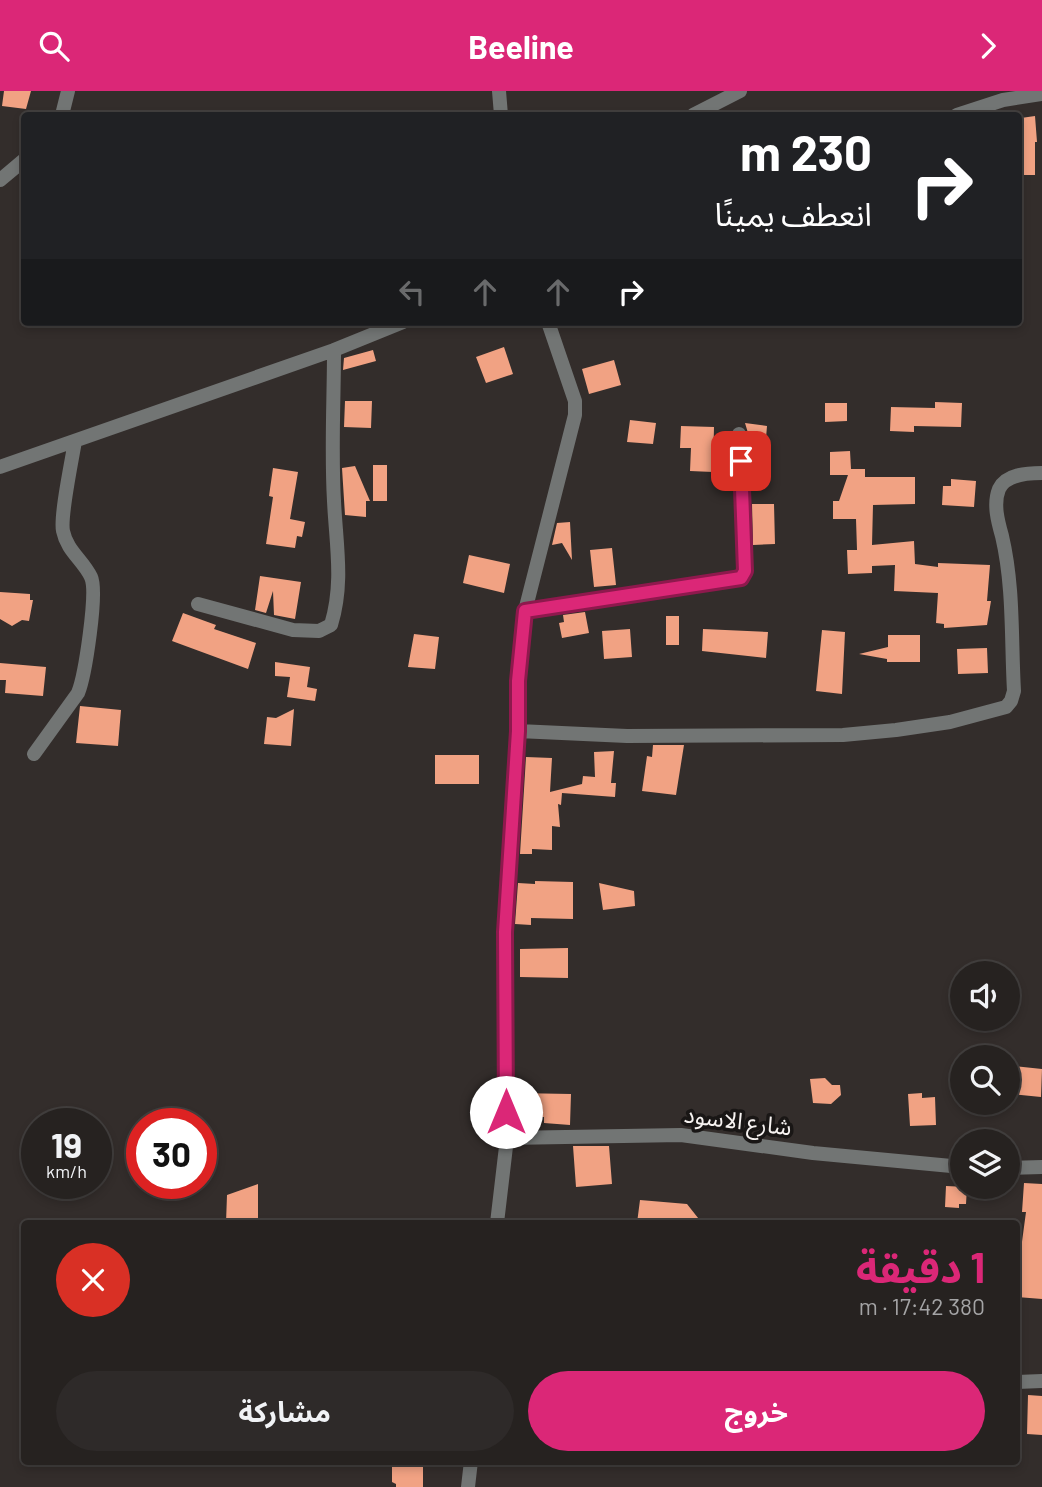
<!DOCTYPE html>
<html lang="ar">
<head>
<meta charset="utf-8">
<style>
	:root { --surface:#262220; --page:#2e2a29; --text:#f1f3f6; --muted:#a4a4a5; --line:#423f3e; --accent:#db2777 }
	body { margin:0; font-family:Barlow,"Noto Sans Arabic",sans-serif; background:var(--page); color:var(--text); direction:rtl; height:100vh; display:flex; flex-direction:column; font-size:26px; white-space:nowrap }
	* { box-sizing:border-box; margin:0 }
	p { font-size:23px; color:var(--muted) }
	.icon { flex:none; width:38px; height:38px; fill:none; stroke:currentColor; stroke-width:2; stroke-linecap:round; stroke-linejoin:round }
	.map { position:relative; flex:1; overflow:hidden; direction:ltr }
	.drawer { position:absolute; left:21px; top:1129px; width:999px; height:245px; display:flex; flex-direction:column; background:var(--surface); border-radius:7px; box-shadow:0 4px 10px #0003,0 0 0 2px var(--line); direction:rtl }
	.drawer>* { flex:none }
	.guide { position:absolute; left:21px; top:21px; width:1001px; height:214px; border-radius:7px; box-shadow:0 4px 10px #0003,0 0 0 2px var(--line); direction:rtl; background:#202124; color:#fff; overflow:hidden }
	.tools { position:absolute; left:950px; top:870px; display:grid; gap:14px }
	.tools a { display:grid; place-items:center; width:70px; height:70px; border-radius:50%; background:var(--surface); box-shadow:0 4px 10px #0003,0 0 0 2px var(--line); font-size:35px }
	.speed { position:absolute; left:21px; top:1017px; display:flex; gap:14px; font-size:35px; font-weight:700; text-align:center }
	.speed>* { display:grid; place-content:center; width:91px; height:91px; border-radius:50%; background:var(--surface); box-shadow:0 4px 10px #0003,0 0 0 2px var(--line); line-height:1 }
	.speed small { font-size:18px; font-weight:400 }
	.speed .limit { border:10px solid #d22; background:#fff; color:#111 }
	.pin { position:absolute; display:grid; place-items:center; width:60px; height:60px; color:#fff; margin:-30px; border-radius:14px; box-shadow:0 4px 10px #0006 }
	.me { position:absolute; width:77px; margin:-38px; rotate:0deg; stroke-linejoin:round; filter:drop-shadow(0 0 5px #0008) }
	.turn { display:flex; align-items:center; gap:24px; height:147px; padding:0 35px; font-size:32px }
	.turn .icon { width:91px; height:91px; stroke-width:2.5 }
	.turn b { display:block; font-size:49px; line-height:60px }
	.lanes { display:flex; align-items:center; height:66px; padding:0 35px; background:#0003; justify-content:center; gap:35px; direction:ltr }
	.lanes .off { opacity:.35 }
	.round { display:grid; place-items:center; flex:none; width:74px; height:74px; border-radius:37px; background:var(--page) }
	.overview { display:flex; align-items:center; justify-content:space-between; height:119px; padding:0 35px }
	h1 { font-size:42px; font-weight:700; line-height:52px; color:var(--accent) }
	.cta { display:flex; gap:14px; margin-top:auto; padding:14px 35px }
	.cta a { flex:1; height:80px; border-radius:42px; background:var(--accent); color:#fff; font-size:28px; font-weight:700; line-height:80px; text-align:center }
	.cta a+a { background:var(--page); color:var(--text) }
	header { display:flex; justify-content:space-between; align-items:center; height:91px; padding:0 35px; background:var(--accent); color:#fff; font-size:32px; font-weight:700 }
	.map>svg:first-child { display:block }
</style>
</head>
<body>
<header><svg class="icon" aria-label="forward" viewBox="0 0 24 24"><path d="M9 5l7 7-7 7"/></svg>Beeline<svg class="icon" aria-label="search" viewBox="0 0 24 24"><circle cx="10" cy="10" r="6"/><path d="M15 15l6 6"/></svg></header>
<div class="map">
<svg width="1042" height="1396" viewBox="0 0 1042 1396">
	<rect width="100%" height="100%" fill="#332d2b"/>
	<!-- building -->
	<path fill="#f1a283" d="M 4,0 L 31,0 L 26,18 L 2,15 Z
		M 1035,25 L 1037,51 L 1035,51 L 1035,84 L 1018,84 L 1018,46 L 1023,46 L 1021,27 Z
		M 504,256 L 513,283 L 486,292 L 476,266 Z
		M 373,259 L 376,270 L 343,279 L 344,267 Z
		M 614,269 L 621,294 L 589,303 L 582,278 Z
		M 345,310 L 372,310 L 371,337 L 344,336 Z
		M 935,311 L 962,312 L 961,336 L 914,335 L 914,341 L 890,340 L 891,316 L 935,317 Z
		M 825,312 L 847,312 L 847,330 L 825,331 Z
		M 630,329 L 656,332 L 653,353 L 627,351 Z
		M 745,332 L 767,335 L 765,359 L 749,358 L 748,342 Z
		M 681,335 L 714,336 L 713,381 L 690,380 L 691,357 L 680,357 Z
		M 850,360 L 851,378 L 865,378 L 865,386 L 915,386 L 915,413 L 873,414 L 872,454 L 914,450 L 915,473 L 938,476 L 938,472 L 990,474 L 987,510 L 991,510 L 987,534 L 944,537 L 944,533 L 936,532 L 938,502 L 894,500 L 895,474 L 872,475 L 872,482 L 848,483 L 847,459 L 857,459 L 856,428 L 833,428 L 833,410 L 839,410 L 848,384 L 830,384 L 830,361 Z
		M 373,374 L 387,374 L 387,410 L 373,410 Z
		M 355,375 L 370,410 L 366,410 L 366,426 L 345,424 L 342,377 Z
		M 273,377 L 298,381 L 290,428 L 305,431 L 302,446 L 297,445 L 295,457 L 266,453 L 273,406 L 269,405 Z
		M 951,388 L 976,390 L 974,416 L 942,414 L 943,395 L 951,395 Z
		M 752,413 L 774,413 L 775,453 L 753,454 Z
		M 570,431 L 572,469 L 562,452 L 552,454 L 557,432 Z
		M 612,457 L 616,494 L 594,496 L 590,459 Z
		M 469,464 L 510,473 L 504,502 L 463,492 Z
		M 260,485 L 301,491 L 295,528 L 274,524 L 273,500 L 266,522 L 255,519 Z
		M 0,501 L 30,503 L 30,509 L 33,509 L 29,530 L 22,529 L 12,535 L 0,528 Z
		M 585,521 L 589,542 L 562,547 L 559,532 L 564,531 L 563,524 Z
		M 183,522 L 216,534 L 214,538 L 256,552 L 248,578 L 172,550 Z
		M 666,525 L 679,525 L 679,554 L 666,554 Z
		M 630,538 L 632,566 L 604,568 L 602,540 Z
		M 703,538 L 768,541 L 766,567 L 702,560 Z
		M 822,539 L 845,541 L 842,603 L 816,600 Z
		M 414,543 L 439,546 L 435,578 L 408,576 Z
		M 888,544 L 920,544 L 920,571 L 887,571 L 887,568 L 859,563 L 888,556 Z
		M 987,557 L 988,582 L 958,583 L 957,558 Z
		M 275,571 L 310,576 L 307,596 L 317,598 L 315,610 L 287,606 L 290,586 L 275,585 Z
		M 0,572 L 46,576 L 43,605 L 5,602 L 6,589 L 0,589 Z
		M 80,615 L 121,619 L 118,655 L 76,652 Z
		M 294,618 L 291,655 L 264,653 L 267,626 L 276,627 Z
		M 653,654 L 684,654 L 676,704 L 642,700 L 647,665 L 652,666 Z
		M 614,660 L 611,692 L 616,692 L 615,706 L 562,702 L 561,714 L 558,713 L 560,736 L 552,735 L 552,759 L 532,758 L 532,763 L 520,763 L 526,666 L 552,667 L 550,701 L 582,693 L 583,685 L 595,686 L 594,661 Z
		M 435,664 L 479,664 L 479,693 L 435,693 Z
		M 535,790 L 573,791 L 573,828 L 531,827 L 531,834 L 515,833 L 518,792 L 535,793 Z
		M 599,792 L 634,800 L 635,815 L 603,819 Z
		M 568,857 L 568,887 L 520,886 L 520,858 Z
		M 1013,975 L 1042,978 L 1041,1006 L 1011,1003 Z
		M 825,987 L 832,994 L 840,994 L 841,1004 L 831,1013 L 813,1012 L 810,988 Z
		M 516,1002 L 571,1003 L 570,1034 L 544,1032 L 544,1026 L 516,1026 Z
		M 922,1002 L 922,1007 L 935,1006 L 936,1034 L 910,1035 L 908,1003 Z
		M 573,1055 L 609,1055 L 612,1093 L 576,1096 Z
		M 1024,1092 L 1042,1093 L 1042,1208 L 1017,1206 L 1017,1172 L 1019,1173 L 1026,1121 L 1022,1121 Z
		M 258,1093 L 258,1132 L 226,1132 L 227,1104 Z
		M 946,1095 L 967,1096 L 966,1113 L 959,1113 L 959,1117 L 945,1116 Z
		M 640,1109 L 687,1113 L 702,1132 L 637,1132 Z
		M 1028,1304 L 1042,1305 L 1042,1344 L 1027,1343 Z
		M 392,1370 L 423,1370 L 423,1396 L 396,1396 L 396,1393 L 392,1391 Z"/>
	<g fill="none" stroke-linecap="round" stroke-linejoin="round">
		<!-- minor -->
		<path stroke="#727574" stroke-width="14" d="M 499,0 L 501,24
			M 62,24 L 68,0
			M 693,24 L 740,0
			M 957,24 L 1003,9 L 1042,3
			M 0,89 L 24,69
			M 0,376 L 334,259 L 403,231
			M 198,513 L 293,539 L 319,540 L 331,534 C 344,492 336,453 334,410 C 331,360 334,309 334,259
			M 525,520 L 741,487 L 745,480 L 739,343
			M 518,640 L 627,645 L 843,644 L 896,639 L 950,631 L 1006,616 L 1011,610 L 1014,600 C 1011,549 1014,496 1002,445 C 998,431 993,413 999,398 C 1006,383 1028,382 1042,382
			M 34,663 L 78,602 C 85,585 98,501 91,486 C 83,469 67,460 63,440 C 60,425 72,369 75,350
			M 507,1047 L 681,1044 L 813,1062 L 962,1076
			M 1008,1077 L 1042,1076
			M 497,1132 L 507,1047 L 505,841 L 518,640 L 518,590 L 525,520 L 575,324 L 575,310 L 548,231
			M 1017,1291 L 1042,1290
			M 468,1396 L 471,1370"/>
	</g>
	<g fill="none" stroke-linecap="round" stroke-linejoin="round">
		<defs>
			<path id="route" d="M 506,1021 L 505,841 L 518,640 L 518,590 L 525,520 L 741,487 L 745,480 L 741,370"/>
		</defs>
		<!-- route casing -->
		<use href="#route" stroke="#8e194d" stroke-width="18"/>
		<!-- route -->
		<use href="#route" stroke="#db2777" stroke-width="12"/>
	</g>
	<g text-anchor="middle" stroke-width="7" stroke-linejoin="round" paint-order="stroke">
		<!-- street labels -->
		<g font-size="23" fill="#f7f3f1" stroke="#191615">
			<text transform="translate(738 1030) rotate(7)" y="8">شارع الاسود</text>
		</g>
	</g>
</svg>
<div class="tools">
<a><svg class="icon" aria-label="sound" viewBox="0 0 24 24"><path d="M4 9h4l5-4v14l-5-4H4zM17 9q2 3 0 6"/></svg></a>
<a><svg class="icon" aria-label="search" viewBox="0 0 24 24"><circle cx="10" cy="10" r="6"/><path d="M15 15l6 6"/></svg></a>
<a><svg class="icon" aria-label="layers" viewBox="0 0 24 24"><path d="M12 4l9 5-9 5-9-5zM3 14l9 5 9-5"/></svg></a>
</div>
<div class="speed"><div>19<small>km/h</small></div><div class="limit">30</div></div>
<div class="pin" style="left:741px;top:370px;background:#d93025"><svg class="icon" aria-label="arrive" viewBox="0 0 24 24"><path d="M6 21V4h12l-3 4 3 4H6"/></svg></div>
<svg class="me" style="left:506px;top:1021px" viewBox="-20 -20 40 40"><circle r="19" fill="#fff"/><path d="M0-13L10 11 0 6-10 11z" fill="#db2777"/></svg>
<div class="guide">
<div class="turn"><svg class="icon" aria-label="right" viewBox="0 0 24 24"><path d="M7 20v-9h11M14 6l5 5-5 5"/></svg><div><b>230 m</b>انعطف يمينًا</div></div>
<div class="lanes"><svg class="icon off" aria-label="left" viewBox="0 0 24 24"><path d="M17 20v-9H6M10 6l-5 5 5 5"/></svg><svg class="icon off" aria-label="ahead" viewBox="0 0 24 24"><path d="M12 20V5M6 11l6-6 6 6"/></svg><svg class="icon off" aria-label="ahead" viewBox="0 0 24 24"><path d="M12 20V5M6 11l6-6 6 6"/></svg><svg class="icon" aria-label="right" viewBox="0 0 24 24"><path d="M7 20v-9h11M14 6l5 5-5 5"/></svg></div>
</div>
<section class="drawer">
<div class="overview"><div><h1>1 دقيقة</h1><p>380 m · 17:42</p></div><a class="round" style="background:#d93025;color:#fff"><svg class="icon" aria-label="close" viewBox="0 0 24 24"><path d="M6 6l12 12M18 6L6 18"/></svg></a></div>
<div class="cta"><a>خروج</a><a>مشاركة</a></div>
</section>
</div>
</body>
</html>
